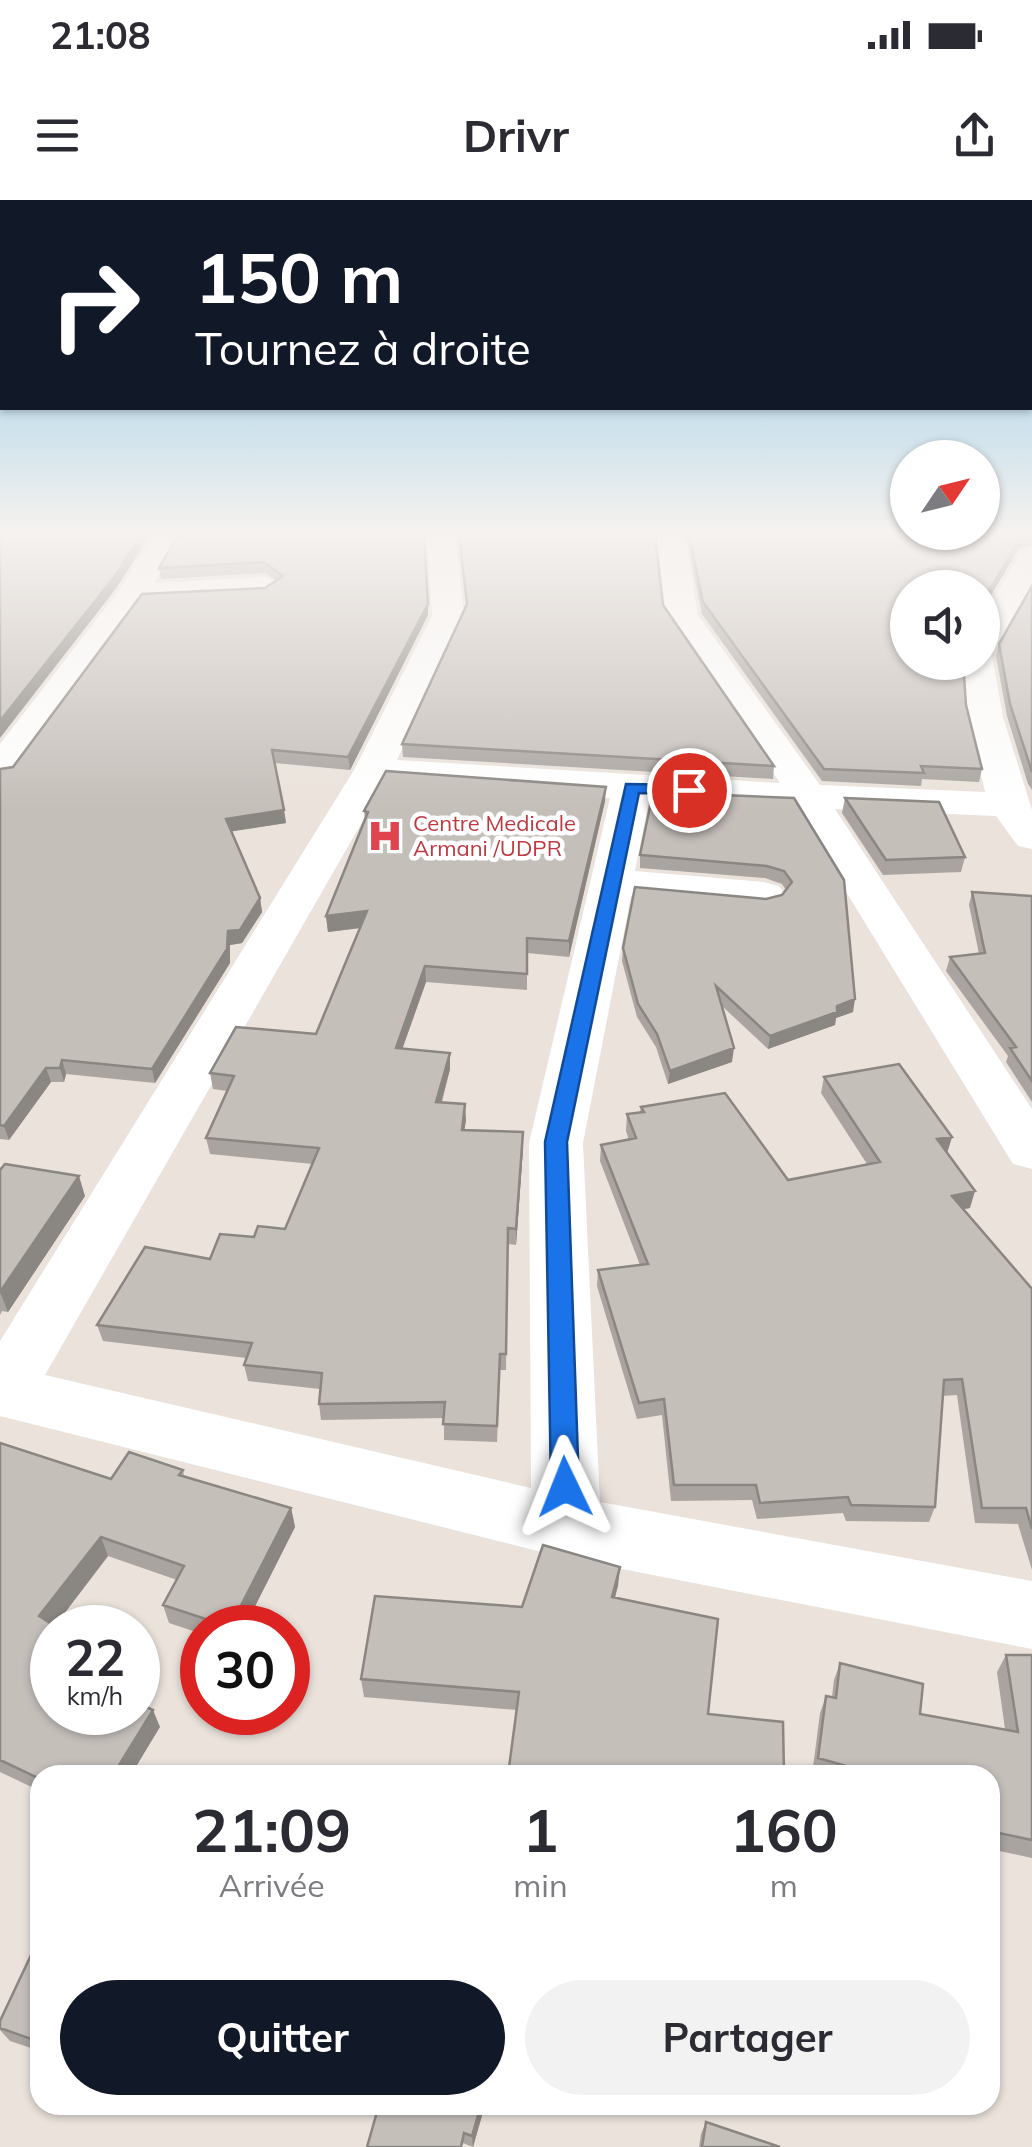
<!DOCTYPE html>
<html lang="fr">
<head>
<meta charset="utf-8">
<style>
	:root { --surface:#fff; --page:#f2f2f3; --text:#2b2b33; --muted:#7c7c81; --accent:#111827 }
	body { margin:0; font-family:Mulish,sans-serif; background:var(--page); color:var(--text); height:100vh; display:flex; flex-direction:column; font-size:38px; white-space:nowrap }
	* { box-sizing:border-box; margin:0 }
	p { font-size:32px; color:var(--muted) }
	.icon { flex:none; width:55px; height:55px; fill:none; stroke:currentColor; stroke-width:2; stroke-linecap:round; stroke-linejoin:round }
	.map { position:relative; flex:1; overflow:hidden }
	.side { position:absolute; left:30px; top:1565px; width:970px; height:350px; display:flex; flex-direction:column; background:var(--surface); border-radius:30px; box-shadow:0 2px 8px #0004 }
	.side>* { flex:none }
	.top-card { position:absolute; left:0px; top:0px; width:1032px; height:210px; box-shadow:0 2px 8px #0004; background:#111827; color:#fff; overflow:hidden }
	.needle { width:65px; rotate:55deg }
	.controls { position:absolute; left:890px; top:240px; display:grid; gap:20px }
	.controls a { display:grid; place-items:center; width:110px; height:110px; border-radius:50%; background:var(--surface); box-shadow:0 2px 8px #0004; font-size:50px }
	.speed { position:absolute; left:30px; top:1405px; display:flex; gap:20px; font-size:50px; font-weight:700; text-align:center }
	.speed>* { display:grid; place-content:center; width:130px; height:130px; border-radius:50%; background:var(--surface); box-shadow:0 2px 8px #0004; line-height:1 }
	.speed small { font-size:25px; font-weight:400 }
	.speed .limit { border:15px solid #d22; background:#fff; color:#111 }
	.pin { position:absolute; display:grid; place-items:center; width:85px; height:85px; color:#fff; margin:-42px; border:5px solid #fff; border-radius:50%; box-shadow:0 2px 10px #0007 }
	.me { position:absolute; width:110px; margin:-55px; rotate:358deg; stroke-linejoin:round; filter:drop-shadow(0 0 8px #0008) }
	.turn { display:flex; align-items:center; gap:35px; height:210px; padding:0 30px; font-size:45px }
	.turn .icon { width:130px; height:130px; stroke-width:2.5 }
	.turn b { display:block; font-size:70px; line-height:85px }
	.eta { display:flex; justify-content:space-evenly; align-items:center; height:170px; text-align:center }
	.eta b { font-size:60px; font-weight:700; line-height:70px }
	.cta { display:flex; gap:20px; margin-top:auto; padding:20px 30px }
	.cta a { flex:1; height:115px; border-radius:60px; background:var(--accent); color:#fff; font-size:40px; font-weight:700; line-height:115px; text-align:center }
	.cta a+a { background:var(--page); color:var(--text) }
	.status { display:flex; justify-content:space-between; align-items:center; height:70px; padding:0 50px; background:var(--surface); direction:ltr }
	.status svg { height:28px; fill:currentColor }
	header { display:flex; justify-content:space-between; align-items:center; height:130px; padding:0 30px; background:var(--surface); font-size:45px; font-weight:700 }
	.map>svg:first-child { display:block }
</style>
</head>
<body>
<div class="status"><b>21:08</b><svg viewBox="0 0 49 12"><path d="M0 12V9h3v3zM5 12V6h3v6zM10 12V3h3v9zM15 12V0h3v12zM26 1h20v11H26zM47 4h2v5h-2z"/></svg></div>
<header><svg class="icon" aria-label="menu" viewBox="0 0 24 24"><path d="M4 6h16M4 12h16M4 18h16"/></svg>Drivr<svg class="icon" aria-label="share" viewBox="0 0 24 24"><path d="M12 15V3M7 8l5-5 5 5M5 13v7h14v-7"/></svg></header>
<div class="map">
<svg width="1032" height="1947" viewBox="0 0 1032 1947">
	<rect width="100%" height="100%" fill="#eae2db"/>
	<g fill="none" stroke-linecap="round" stroke-linejoin="round">
		<!-- minor -->
		<path fill="#fff" fill-rule="evenodd" d="M 154,335 L 182,335 L 154,383 L 266,377 L 281,386 L 266,395 L 142,402 L 13,577 L 0,580 L 0,544 L 120,389 Z
			M 427,335 L 455,335 L 464,416 L 397,560 L 780,583 L 666,416 L 657,335 L 685,335 L 698,415 L 820,585 L 985,592 L 967,517 L 963,462 L 982,462 L 982,418 L 1022,350 L 1032,347 L 1032,384 L 992,455 L 1003,517 L 1032,610 L 1032,649 L 1018,646 L 996,616 L 835,609 L 1032,909 L 1032,969 L 1013,964 L 794,607 L 649,600 L 635,671 L 764,682 L 779,686 L 786,695 L 779,704 L 764,708 L 631,696 L 583,943 L 600,1302 L 1032,1381 L 1032,1449 L 566,1358 L 0,1216 L 0,1141 L 354,570 L 432,416 ZM 385,582 L 610,598 L 529,943 L 531,1288 L 45,1175 Z"/>
	</g>
	<!-- wall -->
	<path fill="#a9a4a0" d="M 178,335 L 428,415 L 350,570 L 275,563 L 286,623 L 231,631 L 260,698 L 262,712 L 242,743 L 230,745 L 230,763 L 155,883 L 66,874 L 64,882 L 51,882 L 9,940 L 0,939 L 0,569 L 13,567 L 276,381 L 266,373 L 161,379 L 159,368 Z
		M 458,335 L 655,335 L 663,405 L 774,566 L 773,579 L 403,557 L 402,544 L 467,406 Z
		M 686,335 L 1032,335 L 1032,345 L 1019,348 L 982,410 L 982,388 L 908,388 L 966,505 L 982,569 L 979,582 L 922,579 L 921,586 L 822,581 L 702,414 Z
		M 1032,386 L 1032,590 L 1028,584 L 1007,516 L 996,456 L 999,444 Z
		M 794,598 L 853,812 L 836,818 L 835,825 L 768,849 L 722,806 L 732,862 L 668,884 L 656,847 L 637,817 L 622,761 L 623,748 L 766,699 L 782,695 L 786,690 L 782,684 L 765,678 L 640,668 L 640,655 Z
		M 845,598 L 965,657 L 961,672 L 883,675 L 842,613 Z
		M 605,601 L 569,757 L 527,753 L 527,790 L 426,782 L 402,849 L 450,853 L 450,869 L 442,902 L 466,920 L 464,930 L 523,948 L 516,1045 L 508,1044 L 506,1170 L 500,1170 L 497,1242 L 444,1240 L 444,1218 L 321,1220 L 319,1204 L 320,1189 L 248,1181 L 244,1165 L 246,1158 L 103,1141 L 97,1125 L 210,1059 L 254,1037 L 285,1029 L 313,964 L 210,954 L 206,938 L 227,891 L 213,889 L 210,873 L 316,834 L 360,728 L 328,732 L 326,716 L 365,620 L 364,611 Z
		M 972,692 L 1032,696 L 1032,902 L 1006,862 L 1008,856 L 946,771 L 950,757 L 979,754 L 969,705 Z
		M 824,877 L 952,937 L 947,953 L 970,1008 L 963,1009 L 1032,1089 L 1032,1370 L 1018,1324 L 975,1323 L 957,1195 L 943,1196 L 935,1307 L 929,1322 L 846,1321 L 843,1313 L 757,1319 L 752,1300 L 671,1301 L 662,1215 L 637,1219 L 597,1086 L 598,1070 L 640,1065 L 600,961 L 601,945 L 629,940 L 626,931 L 627,914 L 640,913 L 641,907 L 788,980 L 867,964 L 821,893 Z
		M 0,970 L 85,996 L 8,1112 L 2,1111 L 0,1115 Z
		M 0,1243 L 111,1279 L 183,1270 L 184,1276 L 291,1308 L 295,1327 L 244,1428 L 202,1428 L 202,1434 L 169,1423 L 163,1405 L 177,1380 L 108,1356 L 55,1426 L 50,1466 L 160,1527 L 40,1575 L 40,1591 L 0,1572 Z
		M 620,1367 L 615,1398 L 517,1510 L 364,1497 L 361,1479 L 522,1407 Z
		M 1006,1455 L 1032,1455 L 1032,1676 L 1032,1658 L 990,1649 L 990,1575 L 812,1575 L 820,1513 L 826,1496 L 832,1497 L 834,1480 L 840,1463 L 920,1514 L 1005,1529 L 997,1472 Z
		M 40,1736 L 40,1851 L 10,1841 L 0,1830 L 0,1821 Z
		M 365,1905 L 485,1905 L 473,1947 Z
		M 706,1922 L 780,1947 L 699,1947 L 701,1934 Z"/>
	<!-- shaded-wall -->
	<path fill="#8a8682" d="M 141,335 L 150,335 L 117,387 L 0,538 L 0,521 Z
		M 1032,335 L 1032,345 L 1019,348 L 982,410 L 982,403 L 1021,337 Z
		M 428,404 L 428,415 L 350,570 L 348,557 Z
		M 606,587 L 605,601 L 569,757 L 569,741 Z
		M 284,610 L 286,623 L 228,632 L 226,619 Z
		M 260,698 L 262,712 L 242,743 L 230,745 L 230,763 L 155,883 L 152,869 L 228,731 Z
		M 367,711 L 368,727 L 328,732 L 326,716 Z
		M 425,766 L 426,782 L 397,864 L 396,848 Z
		M 855,799 L 853,812 L 836,818 L 835,825 L 768,849 L 770,836 Z
		M 734,848 L 732,862 L 668,884 L 670,871 Z
		M 450,853 L 450,869 L 437,918 L 436,902 Z
		M 62,860 L 66,874 L 64,882 L 60,868 Z
		M 46,868 L 51,882 L 9,940 L 4,926 Z
		M 465,904 L 466,920 L 462,947 L 462,930 Z
		M 523,932 L 523,948 L 516,1045 L 516,1029 Z
		M 952,937 L 947,953 L 937,939 Z
		M 79,976 L 85,996 L 8,1112 L 0,1092 Z
		M 975,991 L 970,1008 L 947,1012 L 952,996 Z
		M 291,1308 L 295,1327 L 244,1428 L 231,1428 Z
		M 101,1337 L 108,1356 L 53,1428 L 39,1416 Z
		M 620,1367 L 618,1386 L 610,1416 L 612,1397 Z
		M 52,1434 L 52,1463 L 42,1476 L 33,1458 Z
		M 153,1510 L 160,1527 L 131,1575 L 113,1575 Z
		M 481,1905 L 485,1905 L 473,1947 L 472,1936 Z"/>
	<!-- building -->
	<path fill="#c5bfba" stroke="#8a8682" stroke-width="2.5" d="M 0,335 L 141,335 L 115,376 L 0,521 Z
		M 178,335 L 424,335 L 428,404 L 348,557 L 272,550 L 284,610 L 226,619 L 260,698 L 240,730 L 228,731 L 227,749 L 152,869 L 62,860 L 60,868 L 46,868 L 4,926 L 0,925 L 0,569 L 13,567 L 142,394 L 265,388 L 283,376 L 264,362 L 159,368 Z
		M 459,335 L 655,335 L 663,405 L 774,566 L 402,544 L 467,404 Z
		M 689,335 L 1031,335 L 1021,337 L 982,403 L 982,388 L 908,388 L 908,462 L 963,462 L 966,505 L 982,569 L 921,566 L 924,573 L 824,569 L 703,402 Z
		M 1032,386 L 1032,572 L 1010,504 L 999,444 Z
		M 386,571 L 606,587 L 569,741 L 527,738 L 527,774 L 425,766 L 396,848 L 450,853 L 436,902 L 465,904 L 462,930 L 523,932 L 516,1029 L 508,1028 L 506,1154 L 500,1154 L 497,1226 L 443,1224 L 445,1202 L 319,1204 L 322,1173 L 244,1165 L 252,1143 L 97,1125 L 145,1047 L 210,1059 L 220,1034 L 254,1037 L 258,1026 L 285,1029 L 319,948 L 206,938 L 234,876 L 210,873 L 236,827 L 316,834 L 367,711 L 326,716 L 368,612 L 364,611 Z
		M 653,592 L 794,598 L 844,680 L 855,799 L 837,806 L 837,812 L 770,836 L 716,786 L 734,848 L 670,871 L 657,834 L 638,804 L 623,748 L 635,687 L 766,699 L 782,695 L 792,682 L 784,671 L 767,666 L 640,655 Z
		M 845,598 L 939,602 L 965,657 L 886,660 Z
		M 972,692 L 1032,696 L 1032,881 L 1010,848 L 1016,847 L 950,757 L 985,753 Z
		M 899,864 L 952,937 L 937,939 L 975,991 L 952,996 L 1032,1089 L 1032,1329 L 1026,1308 L 982,1308 L 962,1179 L 944,1180 L 935,1307 L 851,1305 L 848,1297 L 760,1303 L 756,1285 L 674,1285 L 664,1199 L 639,1203 L 598,1070 L 648,1064 L 601,945 L 636,938 L 627,914 L 644,912 L 641,907 L 725,893 L 788,980 L 880,962 L 824,877 Z
		M 5,964 L 79,976 L 0,1092 L 0,970 Z
		M 0,1243 L 111,1279 L 129,1252 L 183,1270 L 179,1275 L 291,1308 L 230,1427 L 163,1405 L 184,1366 L 101,1337 L 39,1416 L 58,1428 L 52,1428 L 52,1434 L 33,1458 L 52,1467 L 52,1512 L 138,1512 L 138,1503 L 153,1510 L 113,1575 L 40,1575 L 40,1579 L 0,1560 Z
		M 543,1345 L 620,1367 L 612,1397 L 718,1419 L 708,1514 L 783,1522 L 784,1575 L 508,1575 L 519,1492 L 361,1479 L 375,1396 L 522,1407 Z
		M 1006,1455 L 1032,1455 L 1032,1640 L 994,1632 L 993,1610 L 990,1609 L 990,1575 L 878,1575 L 818,1558 L 826,1496 L 836,1498 L 840,1463 L 923,1484 L 920,1514 L 1018,1532 Z
		M 40,1736 L 40,1842 L 0,1828 L 0,1821 Z
		M 379,1905 L 481,1905 L 472,1936 L 464,1933 L 461,1947 L 367,1947 Z
		M 706,1922 L 780,1947 L 702,1947 Z"/>
	<!-- sky -->
	<linearGradient id="sky" x2="0" y2="1"><stop stop-color="#7ac0e7"/><stop offset="0.55" stop-color="#f6f2ef"/><stop offset="1" stop-color="#f6f2ef" stop-opacity="0"/></linearGradient>
	<rect width="1032" height="607" fill="url(#sky)"/>
	<!-- route -->
	<path fill="#1a73e8" stroke="#114b97" stroke-width="2.5" d="M 626,584 L 689,585 L 697,590 L 689,595 L 639,593 L 567,942 L 579,1287 L 575,1296 L 565,1299 L 555,1296 L 551,1287 L 545,942 Z"/>
	<!-- icons -->
	<defs>
		<symbol id="hospital-bare" viewBox="-9 -9 18 18"><path d="M-5-5h3v3.5h4V-5h3V5h-3V1.5h-4V5h-3Z" fill="#e0444e" stroke="#fff" stroke-width="2.5" paint-order="stroke"/></symbol>
	</defs>
	<g fill-rule="evenodd">
		<use href="#hospital-bare" x="360" y="611" width="50" height="50"/>
	</g>
	<g text-anchor="middle" stroke-width="9" stroke-linejoin="round" paint-order="stroke">
		<!-- far-health labels -->
		<g font-size="22" fill="#be3a42" stroke="#fff" text-anchor="start">
			<text x="413" y="631">Centre Medicale<tspan x="413" dy="25">Armani /UDPR</tspan></text>
		</g>
	</g>
</svg>
<div class="controls">
<a><svg class="needle" viewBox="-14 -14 28 28"><path d="M0-13l5 13h-10z" fill="#e53935"/><path d="M0 13l5-13h-10z" fill="#7c7c81"/></svg></a>
<a><svg class="icon" aria-label="sound" viewBox="0 0 24 24"><path d="M4 9h4l5-4v14l-5-4H4zM17 9q2 3 0 6"/></svg></a>
</div>
<div class="speed"><div>22<small>km/h</small></div><div class="limit">30</div></div>
<div class="pin" style="left:689px;top:590px;background:#d93025"><svg class="icon" aria-label="arrive" viewBox="0 0 24 24"><path d="M6 21V4h12l-3 4 3 4H6"/></svg></div>
<svg class="me" style="left:565px;top:1287px" viewBox="-20 -20 40 40"><path d="M0-17L14 15 0 8-14 15z" fill="#1a73e8" stroke="#fff" stroke-width="4"/></svg>
<div class="top-card">
<div class="turn"><svg class="icon" aria-label="right" viewBox="0 0 24 24"><path d="M7 20v-9h11M14 6l5 5-5 5"/></svg><div><b>150 m</b>Tournez à droite</div></div>
</div>
<section class="side">
<div class="eta">
<div><b>21:09</b><p>Arrivée</p></div>
<div><b>1</b><p>min</p></div>
<div><b>160</b><p>m</p></div>
</div>
<div class="cta"><a>Quitter</a><a>Partager</a></div>
</section>
</div>
</body>
</html>
